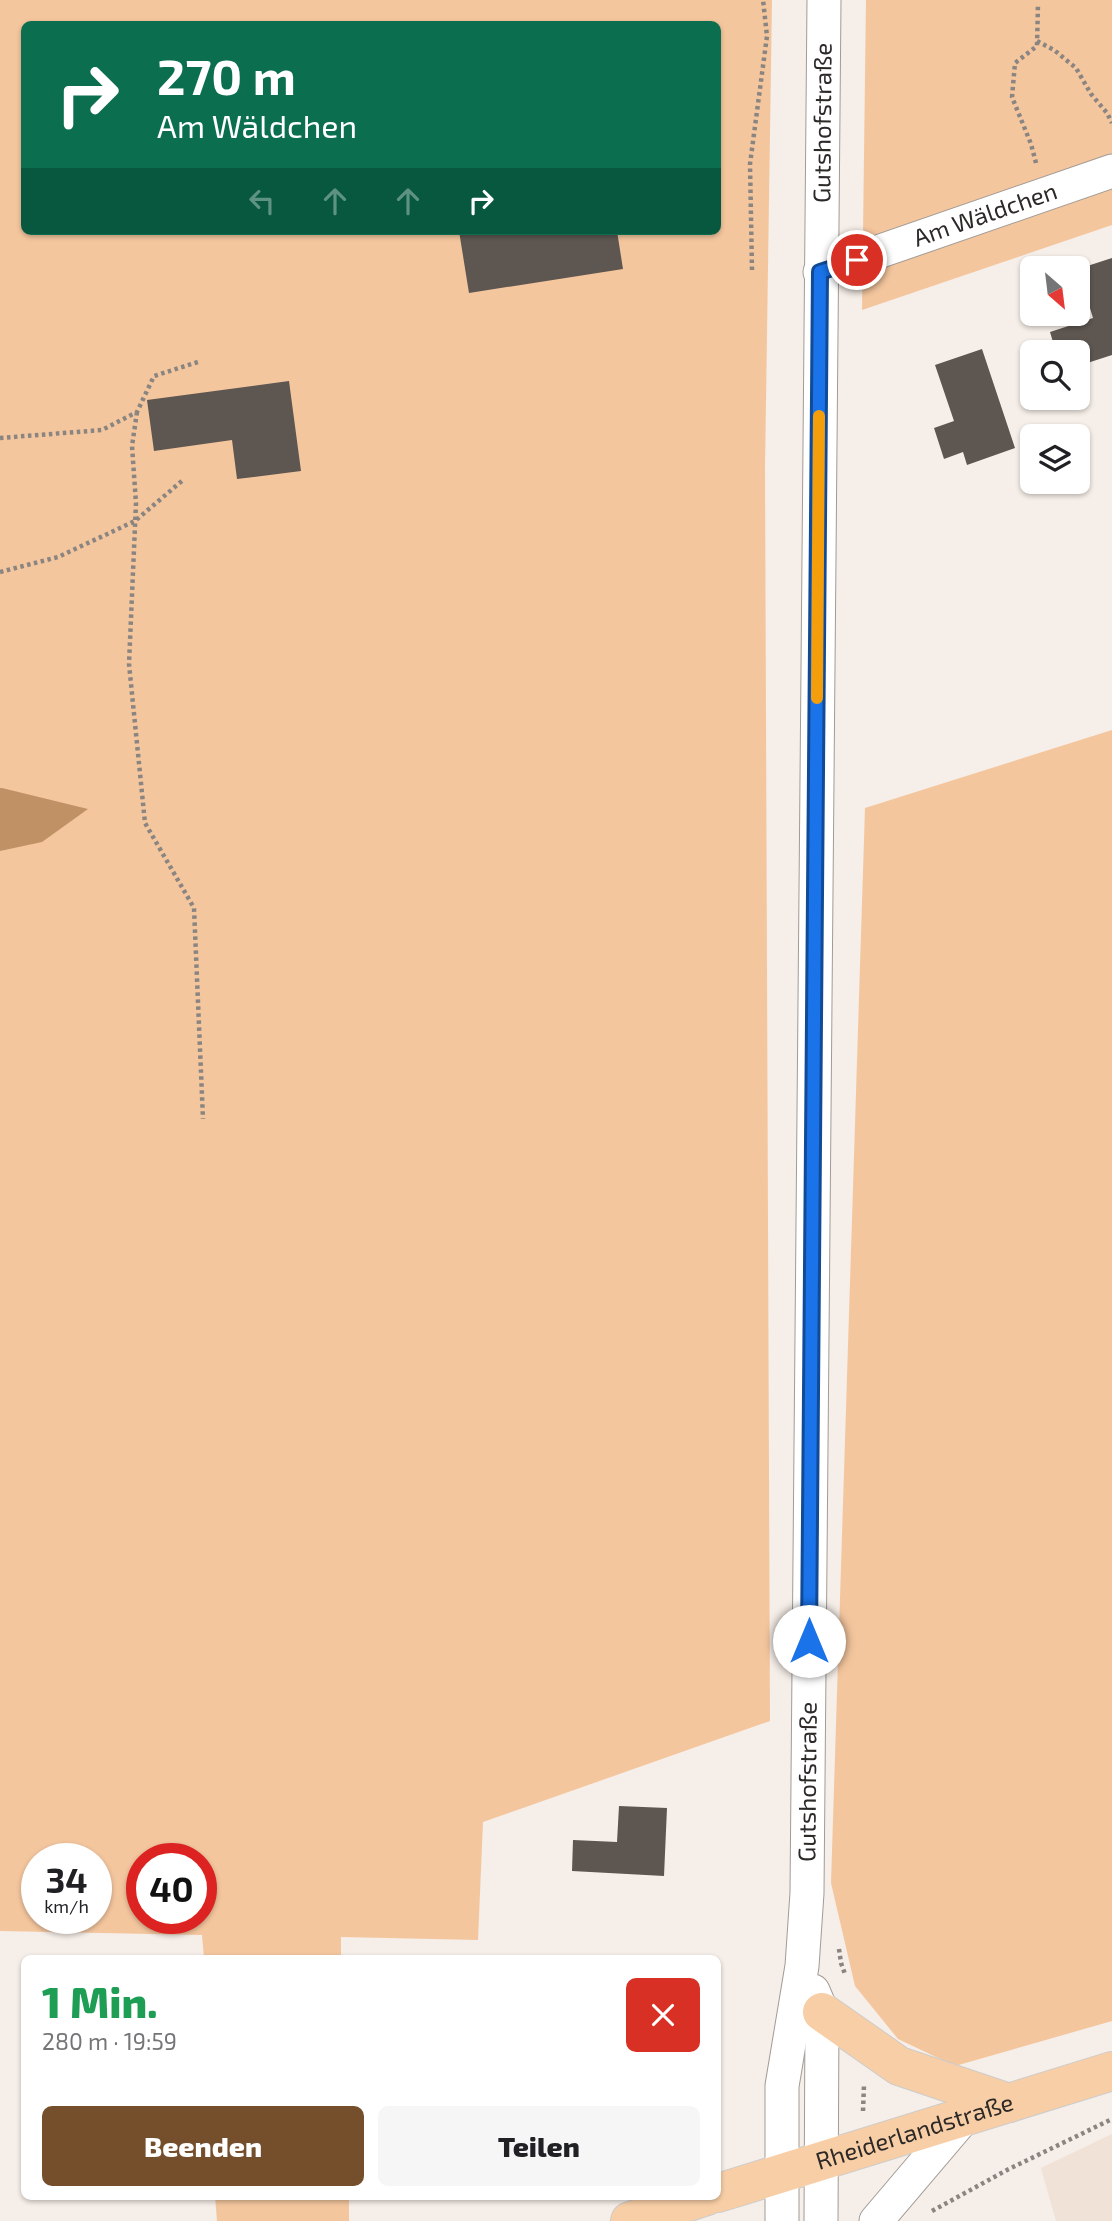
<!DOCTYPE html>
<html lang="de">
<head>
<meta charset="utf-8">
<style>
	:root { --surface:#fff; --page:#f6f6f6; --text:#202124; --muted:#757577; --accent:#754f2b }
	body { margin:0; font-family:"Exo 2",sans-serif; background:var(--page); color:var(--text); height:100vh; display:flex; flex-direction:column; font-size:26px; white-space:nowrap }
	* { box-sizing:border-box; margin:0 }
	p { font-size:23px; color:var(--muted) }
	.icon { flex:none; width:38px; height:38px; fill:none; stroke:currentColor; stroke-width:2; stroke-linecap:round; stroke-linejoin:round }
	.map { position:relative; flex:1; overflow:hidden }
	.panel { position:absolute; left:21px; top:1955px; width:700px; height:245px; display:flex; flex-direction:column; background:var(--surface); border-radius:10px; box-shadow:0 2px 5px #0004 }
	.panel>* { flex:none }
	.guide { position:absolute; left:21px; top:21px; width:700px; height:214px; border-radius:10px; box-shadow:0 2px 5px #0004; background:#0b6e4f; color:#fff; overflow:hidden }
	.needle { width:46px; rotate:152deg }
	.controls { position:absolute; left:1020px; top:256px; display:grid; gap:14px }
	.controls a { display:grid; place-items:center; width:70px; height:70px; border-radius:10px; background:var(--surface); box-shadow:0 2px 5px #0004; font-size:35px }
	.speed { position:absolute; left:21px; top:1843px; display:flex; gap:14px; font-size:35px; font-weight:700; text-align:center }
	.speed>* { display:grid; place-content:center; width:91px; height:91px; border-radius:50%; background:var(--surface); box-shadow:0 2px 5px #0004; line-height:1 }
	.speed small { font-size:18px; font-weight:400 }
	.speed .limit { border:10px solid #d22; background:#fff; color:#111 }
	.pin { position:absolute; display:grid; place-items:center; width:60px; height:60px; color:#fff; margin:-30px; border:4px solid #fff; border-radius:50%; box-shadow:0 2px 7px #0007 }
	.me { position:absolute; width:77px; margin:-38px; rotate:0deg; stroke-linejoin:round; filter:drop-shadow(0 0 5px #0008) }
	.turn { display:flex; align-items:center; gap:24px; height:147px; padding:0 21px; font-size:32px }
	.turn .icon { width:91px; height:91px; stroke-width:2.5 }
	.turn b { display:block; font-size:49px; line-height:60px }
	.lanes { display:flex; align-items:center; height:66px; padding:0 21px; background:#0003; justify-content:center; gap:35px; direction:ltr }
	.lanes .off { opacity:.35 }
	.round { display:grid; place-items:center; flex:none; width:74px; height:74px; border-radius:10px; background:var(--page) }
	.summary { display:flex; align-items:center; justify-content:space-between; height:119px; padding:0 21px }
	h1 { font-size:42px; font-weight:800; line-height:52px; color:#1e9e55 }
	.action { display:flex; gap:14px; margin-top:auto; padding:14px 21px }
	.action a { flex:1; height:80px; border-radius:10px; background:var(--accent); color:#fff; font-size:28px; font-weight:800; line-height:80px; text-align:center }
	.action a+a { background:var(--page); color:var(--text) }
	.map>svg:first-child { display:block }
</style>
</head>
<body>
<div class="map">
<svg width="1112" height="2221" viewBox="0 0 1112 2221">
	<rect width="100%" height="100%" fill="#f6eee8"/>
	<!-- built -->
	<path fill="#f0e2d6" d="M 1112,2134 L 1112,2221 L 1056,2221 L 1041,2168 Z"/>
	<!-- green -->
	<path fill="#f4c69e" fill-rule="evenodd" d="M 0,0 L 772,0 L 765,468 L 770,1721 L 483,1822 L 478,1940 L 341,1937 L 341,1958 L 204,1958 L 202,1935 L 0,1931 ZM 24,24 L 718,24 L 718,231 L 24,231 ZM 37,1858 L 96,1858 L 96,1918 L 37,1918 ZM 142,1858 L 201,1858 L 201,1918 L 142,1918 Z
		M 866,0 L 1112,0 L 1112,225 L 862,310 Z
		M 1112,730 L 1112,2021 L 955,2066 L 898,2039 L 855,1986 L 831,1883 L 865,808 Z
		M 215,2196 L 349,2196 L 349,2221 L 217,2221 Z"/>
	<!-- water -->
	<path fill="#c19166" d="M 0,788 L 2,788 L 88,809 L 42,842 L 0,851 Z"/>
	<!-- building -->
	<path fill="#5d5651" d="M 459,231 L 617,231 L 623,269 L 469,293 Z
		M 1112,258 L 1112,355 L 1078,366 L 1078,352 L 1056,352 L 1050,332 L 1093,318 L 1078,269 Z
		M 982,349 L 1015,448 L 967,465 L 963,452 L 944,459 L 934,428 L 954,421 L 935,365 Z
		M 289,381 L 301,471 L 237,479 L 232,440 L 154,451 L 147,400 Z
		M 619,1806 L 667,1808 L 664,1876 L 572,1871 L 573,1840 L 617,1842 Z"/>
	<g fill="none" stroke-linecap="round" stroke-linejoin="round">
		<defs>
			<g id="minor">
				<path id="s1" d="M 820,272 L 1112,171"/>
				<path d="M 813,1991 L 822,2012 L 821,2221"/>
				<path id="s2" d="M 782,2221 L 782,2086 L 802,1966 L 807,1893 L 824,0"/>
				<path d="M 876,2221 L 966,2115"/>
			</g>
			<g id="major">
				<path d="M 822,2012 L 899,2066 L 1009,2103"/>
				<path id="s3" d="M 718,2193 L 1112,2071"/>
				<path d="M 630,2221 L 707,2196"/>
			</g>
		</defs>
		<!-- minor casing -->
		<use href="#minor" stroke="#a29b95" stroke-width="35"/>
		<!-- major casing -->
		<use href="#major" stroke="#cccccb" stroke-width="40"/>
		<!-- path -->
		<path stroke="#8b8582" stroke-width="4.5" stroke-dasharray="3.5 3.5" stroke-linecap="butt" d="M 1037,41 L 1054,50 L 1076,68 L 1091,94 L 1107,113 L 1112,123
			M 1036,163 L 1031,144 L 1012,97 L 1015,63 L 1037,46 L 1038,4
			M 752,270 L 750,164 L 767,36 L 763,0
			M 137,412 L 132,446 L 136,503 L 129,664 L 145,823 L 194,908 L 203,1119
			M 0,438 L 102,430 L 137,412 L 154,376 L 201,361
			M 0,572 L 58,557 L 135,521 L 183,480
			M 839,1949 L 841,1963 L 845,1974
			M 863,2111 L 864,2085
			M 932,2211 L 1007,2170 L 1112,2119"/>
		<!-- minor -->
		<use href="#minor" stroke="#fff" stroke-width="33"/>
		<!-- major -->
		<use href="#major" stroke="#f8cea6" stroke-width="38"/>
	</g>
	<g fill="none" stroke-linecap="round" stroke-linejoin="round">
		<defs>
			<path id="route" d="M 809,1641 L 820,272 L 857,260"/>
		</defs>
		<!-- route casing -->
		<use href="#route" stroke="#114b97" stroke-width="18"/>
		<!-- route -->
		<use href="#route" stroke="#1a73e8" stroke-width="12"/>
		<!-- slow -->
		<path stroke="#f59e0b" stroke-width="12" d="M 817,698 L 819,416"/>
	</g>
	<g text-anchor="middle" stroke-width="7" stroke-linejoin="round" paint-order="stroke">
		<!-- street labels -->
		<g font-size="24" fill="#2c2927" stroke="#fefdfc">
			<text dy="8" stroke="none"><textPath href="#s2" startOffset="2100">Gutshofstraße</textPath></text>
			<text dy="8" stroke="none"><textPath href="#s1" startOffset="175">Am Wäldchen</textPath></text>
			<text dy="8" stroke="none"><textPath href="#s2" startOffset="441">Gutshofstraße</textPath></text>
			<text dy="8" stroke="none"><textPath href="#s3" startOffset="206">Rheiderlandstraße</textPath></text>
		</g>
	</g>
</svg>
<div class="controls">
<a><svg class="needle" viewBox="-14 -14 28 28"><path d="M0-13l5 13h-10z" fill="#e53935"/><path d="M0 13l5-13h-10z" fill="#757577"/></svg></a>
<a><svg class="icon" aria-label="search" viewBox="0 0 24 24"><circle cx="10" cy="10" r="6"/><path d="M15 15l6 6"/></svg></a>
<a><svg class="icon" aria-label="layers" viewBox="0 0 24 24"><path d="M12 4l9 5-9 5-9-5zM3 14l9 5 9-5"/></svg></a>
</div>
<div class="speed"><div>34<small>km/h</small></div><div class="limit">40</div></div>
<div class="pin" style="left:857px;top:260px;background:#d93025"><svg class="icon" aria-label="arrive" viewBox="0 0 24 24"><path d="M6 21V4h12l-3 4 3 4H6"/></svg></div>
<svg class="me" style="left:809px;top:1641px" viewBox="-20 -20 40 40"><circle r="19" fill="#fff"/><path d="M0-13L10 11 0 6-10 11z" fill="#1a73e8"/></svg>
<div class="guide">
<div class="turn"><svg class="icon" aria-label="right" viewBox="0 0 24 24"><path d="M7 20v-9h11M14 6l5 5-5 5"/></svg><div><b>270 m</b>Am Wäldchen</div></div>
<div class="lanes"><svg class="icon off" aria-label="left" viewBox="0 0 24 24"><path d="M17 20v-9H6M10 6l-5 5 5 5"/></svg><svg class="icon off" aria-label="ahead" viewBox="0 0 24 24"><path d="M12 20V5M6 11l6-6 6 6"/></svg><svg class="icon off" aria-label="ahead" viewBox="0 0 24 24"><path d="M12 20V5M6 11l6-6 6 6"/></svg><svg class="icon" aria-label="right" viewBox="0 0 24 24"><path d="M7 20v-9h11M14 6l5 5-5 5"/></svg></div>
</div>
<section class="panel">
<div class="summary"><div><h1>1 Min.</h1><p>280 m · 19:59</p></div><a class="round" style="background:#d93025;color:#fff"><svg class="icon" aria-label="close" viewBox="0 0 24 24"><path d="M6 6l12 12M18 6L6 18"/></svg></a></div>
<div class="action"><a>Beenden</a><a>Teilen</a></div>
</section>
</div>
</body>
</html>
